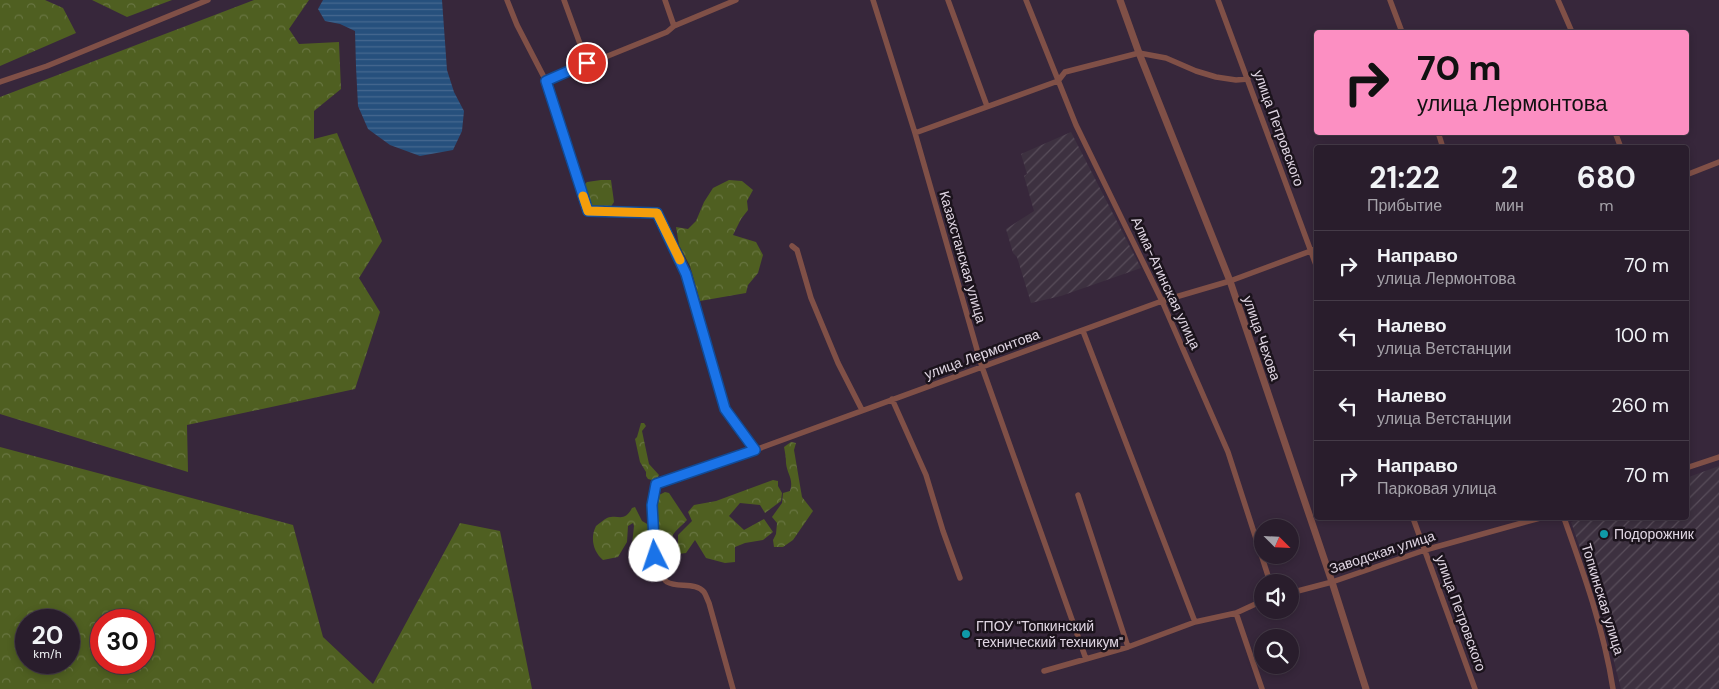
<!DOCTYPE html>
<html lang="ru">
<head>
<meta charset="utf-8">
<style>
	:root { --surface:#291d2c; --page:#352a38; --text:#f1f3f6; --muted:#a5a2a9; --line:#453b48 }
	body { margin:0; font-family:"DM Sans",sans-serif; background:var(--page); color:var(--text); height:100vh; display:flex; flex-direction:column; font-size:19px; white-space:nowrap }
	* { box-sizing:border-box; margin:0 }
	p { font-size:16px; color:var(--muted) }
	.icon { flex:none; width:28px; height:28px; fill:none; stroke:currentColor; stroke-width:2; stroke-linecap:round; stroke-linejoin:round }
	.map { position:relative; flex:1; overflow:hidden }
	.details { position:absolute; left:1314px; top:145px; width:375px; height:375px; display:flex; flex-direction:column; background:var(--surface); border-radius:5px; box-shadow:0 2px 8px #0003,0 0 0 1px var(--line) }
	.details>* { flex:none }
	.hud { position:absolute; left:1314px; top:30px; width:375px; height:105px; border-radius:5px; box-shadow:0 2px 8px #0003,0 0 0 1px var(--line); background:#fc8fc2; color:#111; overflow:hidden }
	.needle { width:32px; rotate:114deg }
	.fabs { position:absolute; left:1254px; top:519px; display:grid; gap:10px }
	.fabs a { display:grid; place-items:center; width:45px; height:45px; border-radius:50%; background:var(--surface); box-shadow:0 2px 8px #0003,0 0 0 1px var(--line); font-size:25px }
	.speed { position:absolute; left:15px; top:609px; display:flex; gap:10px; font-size:25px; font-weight:700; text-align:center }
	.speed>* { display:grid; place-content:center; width:65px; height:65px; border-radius:50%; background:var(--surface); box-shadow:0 2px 8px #0003,0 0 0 1px var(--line); line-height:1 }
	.speed small { font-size:12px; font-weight:400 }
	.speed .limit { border:8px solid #d22; background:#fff; color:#111 }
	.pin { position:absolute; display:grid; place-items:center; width:42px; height:42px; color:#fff; margin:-21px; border:2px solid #fff; border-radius:50%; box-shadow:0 1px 5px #0007 }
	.me { position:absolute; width:55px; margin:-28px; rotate:356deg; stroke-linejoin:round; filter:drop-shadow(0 0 4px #0008) }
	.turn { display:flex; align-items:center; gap:18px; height:105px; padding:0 20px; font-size:22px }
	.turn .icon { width:65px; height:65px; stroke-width:2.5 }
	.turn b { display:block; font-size:35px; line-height:42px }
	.eta { display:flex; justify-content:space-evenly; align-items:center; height:85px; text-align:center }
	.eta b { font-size:30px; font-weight:700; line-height:35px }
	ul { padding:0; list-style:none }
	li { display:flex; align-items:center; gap:15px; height:70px; padding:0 20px; border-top:1px solid var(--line) }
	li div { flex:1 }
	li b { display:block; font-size:19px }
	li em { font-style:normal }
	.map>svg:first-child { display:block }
</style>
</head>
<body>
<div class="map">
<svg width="1719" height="689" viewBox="0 0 1719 689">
	<defs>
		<pattern id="industrial-furrows" width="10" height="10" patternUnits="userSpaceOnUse" patternTransform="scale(1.25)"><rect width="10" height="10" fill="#3d3140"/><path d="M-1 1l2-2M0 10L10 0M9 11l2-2" fill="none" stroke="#594e5b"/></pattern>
		<pattern id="forest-crowns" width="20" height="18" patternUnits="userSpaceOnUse" patternTransform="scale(1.25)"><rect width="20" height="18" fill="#4f5f21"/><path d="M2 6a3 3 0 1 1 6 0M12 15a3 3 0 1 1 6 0" fill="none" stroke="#687541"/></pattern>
		<pattern id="water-rules" width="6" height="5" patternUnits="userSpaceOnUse" patternTransform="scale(1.25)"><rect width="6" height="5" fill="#26507d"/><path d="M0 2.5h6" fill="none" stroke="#45688f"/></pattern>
	</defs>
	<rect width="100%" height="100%" fill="#37273b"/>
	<!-- industrial -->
	<path fill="url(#industrial-furrows)" d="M 1071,132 L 1141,268 L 1061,296 L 1031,303 L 1017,257 L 1013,253 L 1006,229 L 1034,211 L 1024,176 L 1027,174 L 1021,154 Z
		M 1719,466 L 1719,689 L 1621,689 L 1599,602 L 1571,522 L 1584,518 L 1686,518 L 1686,478 Z"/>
	<!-- forest -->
	<path fill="url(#forest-crowns)" fill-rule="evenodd" d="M 0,0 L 45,0 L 63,8 L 76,33 L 0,66 Z
		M 92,0 L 172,0 L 127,17 Z
		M 254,0 L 309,0 L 289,29 L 299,44 L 339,42 L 341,89 L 314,111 L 314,139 L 337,133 L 382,241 L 359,278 L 380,312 L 355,389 L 187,425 L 188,472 L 0,414 L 0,97 Z
		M 601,180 L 611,180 L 614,202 L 610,208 L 599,209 L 592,207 L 584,185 L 587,182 Z
		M 729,180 L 742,181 L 753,190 L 747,201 L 748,210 L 741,219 L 733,235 L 756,242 L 763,255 L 758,273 L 748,285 L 746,293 L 700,301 L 690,266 L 679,245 L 676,227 L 688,229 L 696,221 L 704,202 L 713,188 Z
		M 641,423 L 644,423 L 646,426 L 642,431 L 649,464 L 659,475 L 658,477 L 652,480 L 648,479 L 646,476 L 646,472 L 640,462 L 635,439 L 637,437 Z
		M 791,442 L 796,443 L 794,450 L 802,497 L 813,511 L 793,540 L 783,547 L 774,547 L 773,540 L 776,534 L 777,523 L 772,517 L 782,503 L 783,493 L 790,491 C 794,479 787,474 786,463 C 786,458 785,452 784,447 Z
		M 0,447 L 293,525 L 323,637 L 373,684 L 460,523 L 500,531 L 532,689 L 0,689 ZM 26,620 L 69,620 L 69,662 L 26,662 ZM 101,620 L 144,620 L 144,662 L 101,662 Z
		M 773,480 L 778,481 L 778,486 L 782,493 L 781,501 L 765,513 L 760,505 L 740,503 L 729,516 L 744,530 L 764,519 L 773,532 L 763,540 L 745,543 L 735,547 L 735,562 L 725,563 L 706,558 L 695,540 L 686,553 L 678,554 L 678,535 L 692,521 L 688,512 L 694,505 L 716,501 Z
		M 665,492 L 669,493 L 687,520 C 674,534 667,534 675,554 L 668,563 L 663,565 C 656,544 655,517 659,495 Z
		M 635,507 L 642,521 L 649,525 L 648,551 L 637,555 L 631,554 L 634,526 L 633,523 L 628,526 L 627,542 L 618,557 L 603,560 C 593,551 590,538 596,526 C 600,523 603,520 607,518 C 619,514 624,523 632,508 Z"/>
	<!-- water -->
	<path fill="url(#water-rules)" d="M 323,0 L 442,0 L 447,70 L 454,92 L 464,111 L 462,131 L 453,150 L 420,156 L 390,145 L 368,129 L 358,106 L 356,67 L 355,31 L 340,24 L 325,21 L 318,9 Z"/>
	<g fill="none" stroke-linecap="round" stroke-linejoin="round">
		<!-- minor -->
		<path stroke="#805047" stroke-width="5.5" d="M 507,0 L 517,25 L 546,81 L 588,211 L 657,213 L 686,274 L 725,409 L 755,450
			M 564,0 L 587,63
			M 665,0 L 674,26
			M 873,0 L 915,133 L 982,367 L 1086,659
			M 948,0 L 987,106
			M 1026,0 L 1076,125 L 1162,301 L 1228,452 L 1270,582
			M 1218,0 L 1316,265
			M 1390,0 L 1402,32
			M 1558,0 L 1572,32
			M 546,81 L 667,32 L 674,26 L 736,0
			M 0,82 L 47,66 L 208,0
			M 1438,132 L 1443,148
			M 1615,132 L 1621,148
			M 915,133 L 1058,81 L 1065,72 L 1139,53 L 1166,58 L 1196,71 L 1216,77 L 1236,80 L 1248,79
			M 1686,175 L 1719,162
			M 792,246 L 797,250 L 811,298 L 838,363 L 862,410
			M 1083,331 L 1195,622
			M 892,399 L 926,475 L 943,531 L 960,578
			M 1686,468 L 1719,457
			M 1078,495 L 1128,647
			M 1413,518 L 1475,689
			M 1564,518 C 1584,574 1604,630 1613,689
			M 1290,593 L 1332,582 L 1425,550 L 1540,518
			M 1236,613 L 1262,689
			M 1044,671 L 1128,647 L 1195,622 L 1236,613 L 1262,601
			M 733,689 L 709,603 C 707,599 706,595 704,592 C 696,582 677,588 667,582 C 654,573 650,519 652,503 C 653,497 655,490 656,484 L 755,450 L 1162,301 L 1230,281 L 1316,249"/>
		<!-- tertiary -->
		<path stroke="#805047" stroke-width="7" d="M 1120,0 L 1139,53 L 1230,281 L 1332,582 L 1366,689"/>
	</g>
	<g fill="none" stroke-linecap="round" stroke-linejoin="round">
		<defs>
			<path id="route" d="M 587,63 L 546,81 L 588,211 L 657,213 L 686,274 L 725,409 L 755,450 L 656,484 L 652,505 L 655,556"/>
		</defs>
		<!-- route casing -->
		<use href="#route" stroke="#114b97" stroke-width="12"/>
		<!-- route -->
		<use href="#route" stroke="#1a73e8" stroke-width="9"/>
		<!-- slow -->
		<path stroke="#f59e0b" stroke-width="9" d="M 583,196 L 588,211 L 657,213 L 680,260"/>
	</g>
	<!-- markers -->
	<g fill="#0f9aa8" stroke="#1b131c" stroke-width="2">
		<circle cx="1604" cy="534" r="5"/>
		<circle cx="966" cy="634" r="5"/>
	</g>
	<g text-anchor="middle" stroke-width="5" stroke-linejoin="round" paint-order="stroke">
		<!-- street labels -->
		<g font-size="14" fill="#e1d7e4" stroke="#1b131c">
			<text transform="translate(1279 128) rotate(70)" y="5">улица Петровского</text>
			<text transform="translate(963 257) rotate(74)" y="5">Казахстанская улица</text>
			<text transform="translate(1166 283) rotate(65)" y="5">Алма-Атинская улица</text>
			<text transform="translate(1262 338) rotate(71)" y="5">улица Чехова</text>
			<text transform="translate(982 354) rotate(-20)" y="5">улица Лермонтова</text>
			<text transform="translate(1382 552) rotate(-18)" y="5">Заводская улица</text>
			<text transform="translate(1603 599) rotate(73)" y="5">Топкинская улица</text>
			<text transform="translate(1461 613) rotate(70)" y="5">улица Петровского</text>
		</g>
		<!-- poi labels -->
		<g font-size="14" fill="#e1d7e4" stroke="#1b131c" text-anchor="start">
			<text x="1614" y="539">Подорожник</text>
			<text x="976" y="631">ГПОУ "Топкинский<tspan x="976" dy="16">технический техникум"</tspan></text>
		</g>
	</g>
</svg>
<div class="fabs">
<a><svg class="needle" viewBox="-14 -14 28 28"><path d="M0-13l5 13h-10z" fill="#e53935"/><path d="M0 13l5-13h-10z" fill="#a5a2a9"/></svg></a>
<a><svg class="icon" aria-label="sound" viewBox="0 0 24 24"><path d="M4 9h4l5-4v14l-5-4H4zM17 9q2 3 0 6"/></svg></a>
<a><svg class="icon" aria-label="search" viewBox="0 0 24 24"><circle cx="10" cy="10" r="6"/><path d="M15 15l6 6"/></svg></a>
</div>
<div class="speed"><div>20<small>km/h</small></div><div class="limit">30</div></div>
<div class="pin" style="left:587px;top:63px;background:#d93025"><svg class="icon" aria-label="arrive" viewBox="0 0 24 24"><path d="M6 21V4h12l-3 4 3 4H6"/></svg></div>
<svg class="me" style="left:655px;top:556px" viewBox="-20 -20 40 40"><circle r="19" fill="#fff"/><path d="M0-13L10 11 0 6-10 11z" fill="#1a73e8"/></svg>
<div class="hud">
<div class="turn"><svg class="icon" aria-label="right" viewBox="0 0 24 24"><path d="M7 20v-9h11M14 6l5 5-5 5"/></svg><div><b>70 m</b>улица Лермонтова</div></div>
</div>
<section class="details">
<div class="eta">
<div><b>21:22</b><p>Прибытие</p></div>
<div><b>2</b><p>мин</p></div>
<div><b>680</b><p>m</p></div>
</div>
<ul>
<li><svg class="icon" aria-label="right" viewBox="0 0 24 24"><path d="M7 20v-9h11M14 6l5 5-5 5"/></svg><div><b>Направо</b><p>улица Лермонтова</p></div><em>70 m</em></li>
<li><svg class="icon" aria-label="left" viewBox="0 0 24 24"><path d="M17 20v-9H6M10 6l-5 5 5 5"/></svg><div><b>Налево</b><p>улица Ветстанции</p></div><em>100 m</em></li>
<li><svg class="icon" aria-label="left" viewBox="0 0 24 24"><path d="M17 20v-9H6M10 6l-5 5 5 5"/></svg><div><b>Налево</b><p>улица Ветстанции</p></div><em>260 m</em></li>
<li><svg class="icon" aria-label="right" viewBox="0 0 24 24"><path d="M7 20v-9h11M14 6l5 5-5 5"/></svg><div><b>Направо</b><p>Парковая улица</p></div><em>70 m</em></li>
</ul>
</section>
</div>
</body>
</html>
